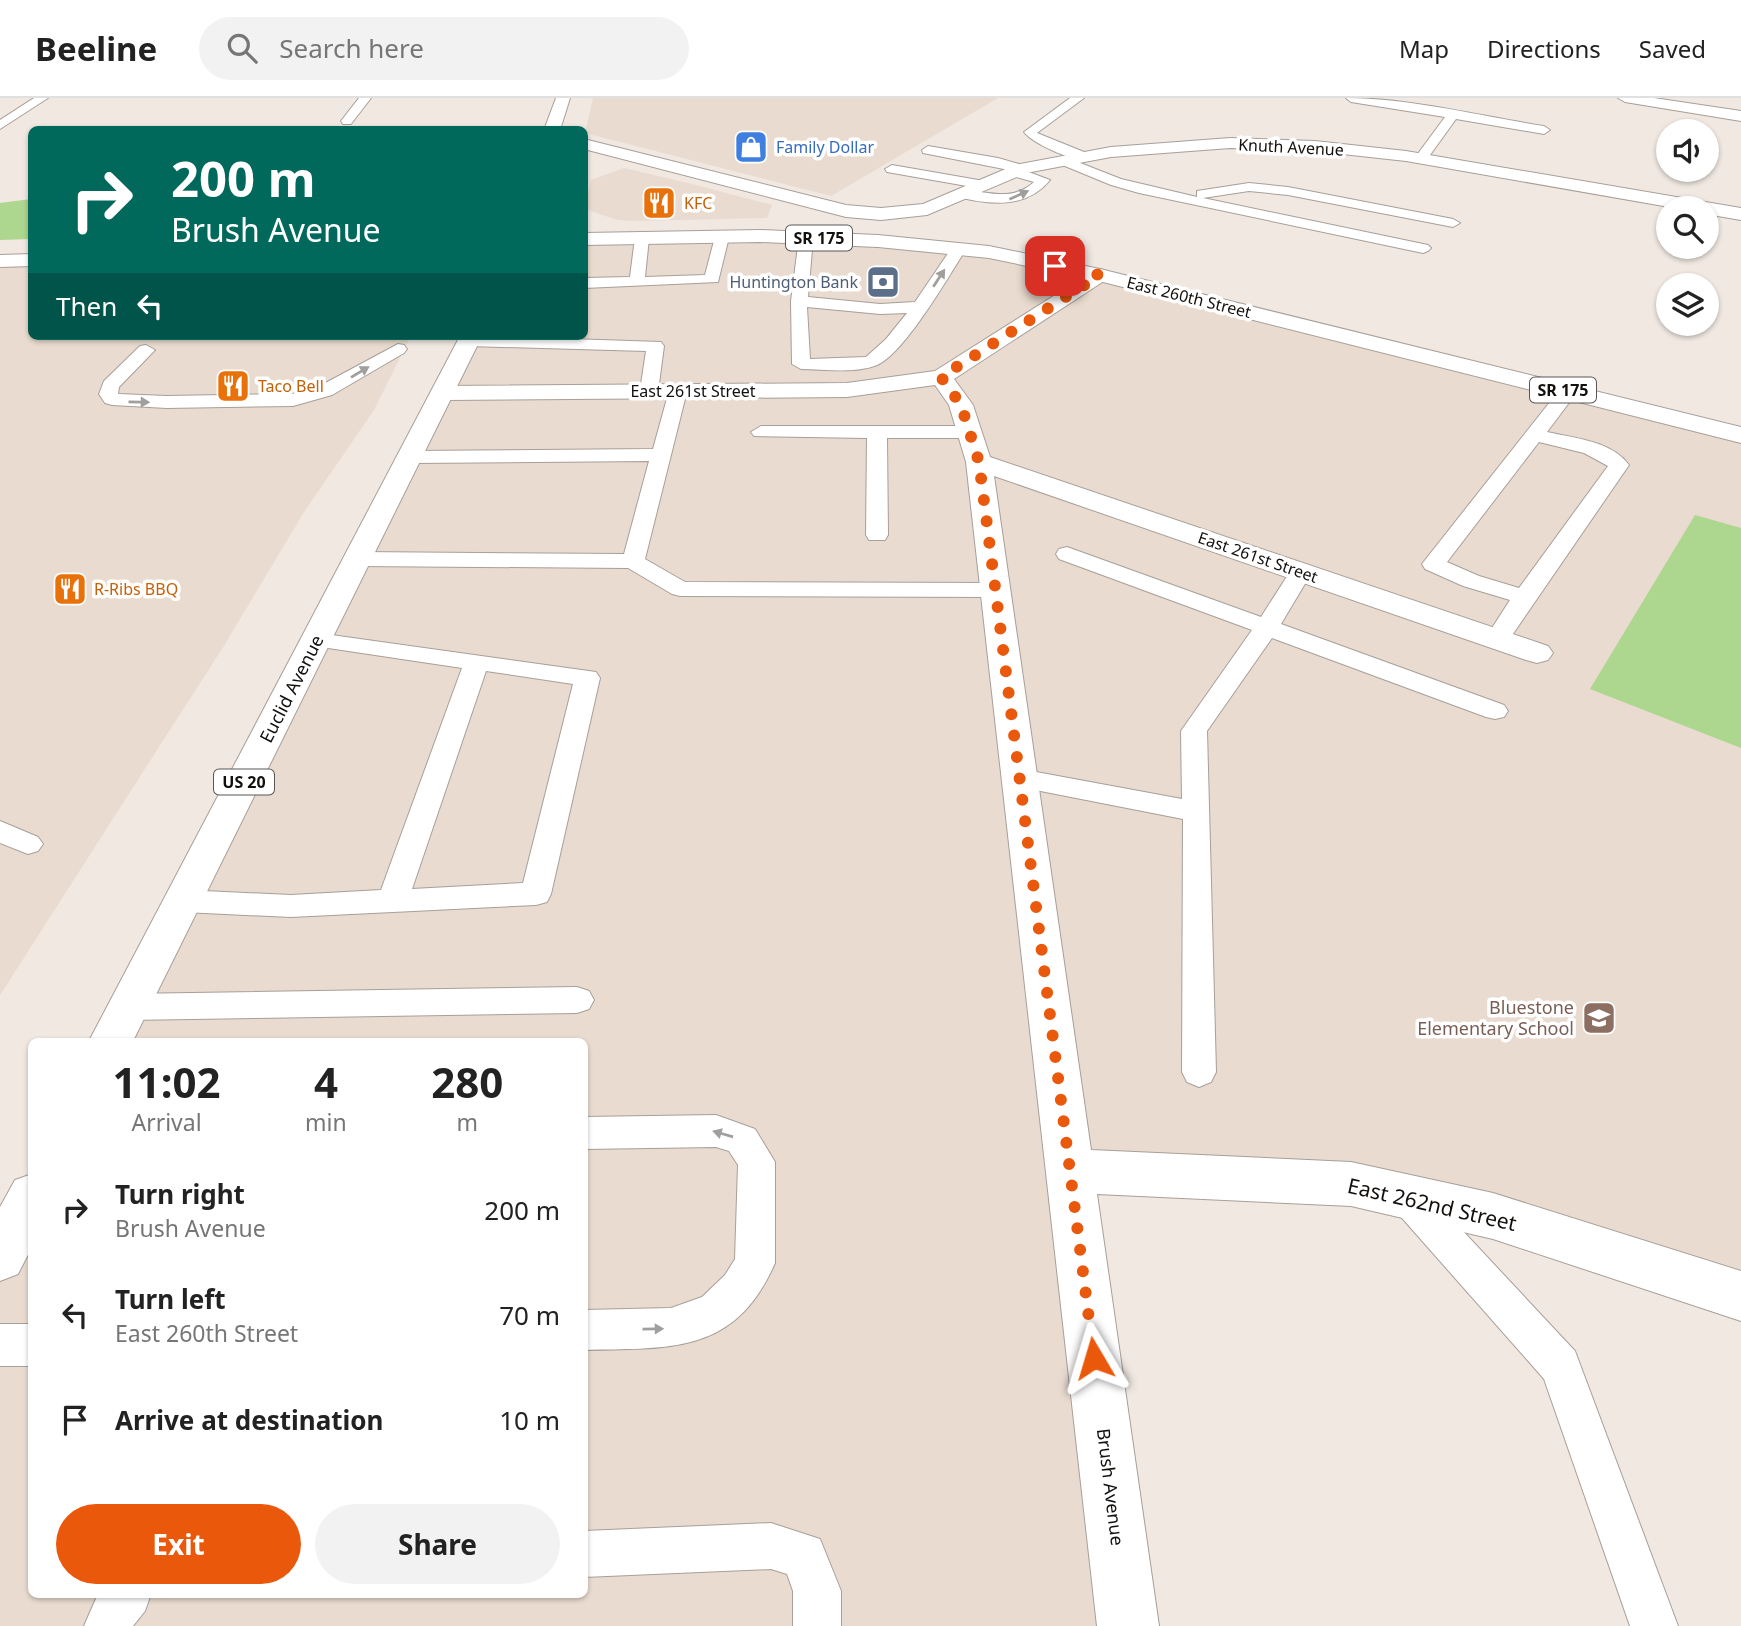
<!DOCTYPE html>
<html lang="en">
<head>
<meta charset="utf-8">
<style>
	:root { --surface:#fff; --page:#f2f2f2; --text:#222; --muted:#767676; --line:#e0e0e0; --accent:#ea580c }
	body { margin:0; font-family:"Noto Sans",sans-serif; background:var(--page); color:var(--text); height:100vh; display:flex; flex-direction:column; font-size:26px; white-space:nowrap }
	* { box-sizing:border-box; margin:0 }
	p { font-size:23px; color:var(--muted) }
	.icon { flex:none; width:38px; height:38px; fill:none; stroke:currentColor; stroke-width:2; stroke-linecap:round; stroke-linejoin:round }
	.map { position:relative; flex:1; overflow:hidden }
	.panel { position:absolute; left:28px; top:940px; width:560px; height:560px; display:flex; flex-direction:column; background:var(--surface); border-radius:10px; box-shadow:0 2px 5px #0004 }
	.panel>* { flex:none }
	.hud { position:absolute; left:28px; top:28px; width:560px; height:214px; border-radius:10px; box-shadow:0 2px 5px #0004; background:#00695c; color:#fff; overflow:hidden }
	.tools { position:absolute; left:1656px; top:21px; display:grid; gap:14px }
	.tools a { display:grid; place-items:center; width:63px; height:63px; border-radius:50%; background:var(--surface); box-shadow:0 2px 5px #0004; font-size:35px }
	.pin { position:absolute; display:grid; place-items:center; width:60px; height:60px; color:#fff; margin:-30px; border-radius:14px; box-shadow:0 4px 10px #0006 }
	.me { position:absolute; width:77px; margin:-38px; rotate:353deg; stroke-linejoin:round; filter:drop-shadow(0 0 5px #0008) }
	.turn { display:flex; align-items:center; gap:24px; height:147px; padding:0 28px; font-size:32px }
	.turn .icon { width:91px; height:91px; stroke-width:2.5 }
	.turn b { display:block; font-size:49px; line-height:60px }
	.then { display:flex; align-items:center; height:66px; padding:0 28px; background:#0003; gap:14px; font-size:26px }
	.eta { display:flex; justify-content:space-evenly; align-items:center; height:119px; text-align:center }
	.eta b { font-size:42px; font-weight:700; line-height:49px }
	.action { display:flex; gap:14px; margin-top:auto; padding:14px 28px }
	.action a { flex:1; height:80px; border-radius:42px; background:var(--accent); color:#fff; font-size:28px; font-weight:700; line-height:80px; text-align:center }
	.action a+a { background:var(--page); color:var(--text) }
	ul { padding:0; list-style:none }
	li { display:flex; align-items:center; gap:21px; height:105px; padding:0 28px }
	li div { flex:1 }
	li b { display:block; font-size:26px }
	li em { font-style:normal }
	header { display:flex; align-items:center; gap:42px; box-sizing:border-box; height:98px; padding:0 35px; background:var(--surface); border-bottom:2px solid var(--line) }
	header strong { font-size:33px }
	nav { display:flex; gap:38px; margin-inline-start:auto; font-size:24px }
	.search { width:490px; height:63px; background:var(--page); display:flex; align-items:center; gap:18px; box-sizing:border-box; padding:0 24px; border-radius:38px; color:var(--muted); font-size:26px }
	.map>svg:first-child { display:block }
</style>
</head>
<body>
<header>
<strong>Beeline</strong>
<div class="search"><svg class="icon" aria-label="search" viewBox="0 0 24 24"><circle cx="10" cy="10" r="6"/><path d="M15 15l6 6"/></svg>Search here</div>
<nav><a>Map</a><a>Directions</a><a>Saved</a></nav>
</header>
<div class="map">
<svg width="1741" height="1528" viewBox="0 0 1741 1528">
	<rect width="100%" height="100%" fill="#f0e8e1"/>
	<!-- built -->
	<path fill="#e9dbcf" d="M 593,0 L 998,0 L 831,98 L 585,35 Z
		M 624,70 L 696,87 L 772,107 L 767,120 L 635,123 L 617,122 L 585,111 L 591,82 Z
		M 760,138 L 989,154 L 1741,337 L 1741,1198 L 1493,1118 L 1071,1073 L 1128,1528 L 0,1528 L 0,1159 L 31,1097 L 32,1496 L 584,1496 L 584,943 L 110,943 L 471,238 L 584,238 L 585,141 Z
		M 31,162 L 32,238 L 411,238 L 374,312 L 304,414 L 225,546 L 0,897 L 0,163 Z"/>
	<!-- green -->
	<path fill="#add68f" d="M 31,101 L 31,141 L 0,142 L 0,105 Z
		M 1695,417 L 1741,430 L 1741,650 L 1590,591 Z"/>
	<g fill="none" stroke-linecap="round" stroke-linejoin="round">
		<defs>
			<path id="service" d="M 34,0 L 48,0 L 0,31 L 0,22 Z
				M 359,0 L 371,0 L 351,26 L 343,26 L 341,23 Z
				M 1070,0 L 1084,0 L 1037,35 L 1089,56 L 1089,62 C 1074,64 1033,46 1024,34 Z
				M 1346,0 C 1410,0 1480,18 1544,28 L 1550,32 L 1544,36 L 1456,21 L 1425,64 L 1420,65 L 1414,61 L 1445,19 L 1351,4 Z
				M 928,48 L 998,60 L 1026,68 L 1026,73 L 1050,82 C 1026,111 991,107 958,99 L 956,96 C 971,84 1006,110 1034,84 L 1009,77 L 1009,72 L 923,55 L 922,52 Z
				M 1065,59 L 1121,81 L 1197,99 L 1197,93 L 1249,85 L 1288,89 L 1453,121 L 1460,125 L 1453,129 L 1288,97 L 1249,93 L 1203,100 L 1428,147 L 1431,150 L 1428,153 L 1423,155 L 1139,95 L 1111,87 L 1060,66 L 1058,63 Z
				M 892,67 L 984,83 L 991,87 L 984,91 L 887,74 L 885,71 Z
				M 722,135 L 729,139 L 718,184 L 584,190 L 584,180 L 630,179 L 635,140 L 642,136 L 649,140 L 645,179 L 705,177 L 715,139 Z
				M 806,136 L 813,140 L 808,199 L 880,206 L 915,204 L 953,148 L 963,148 L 966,151 C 949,178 904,256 877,267 C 855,276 824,271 801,271 L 792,266 L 791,203 L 799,140 ZM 807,209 L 880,216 L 907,215 L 886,241 L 866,259 L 810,261 Z
				M 477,238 L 661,244 L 664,248 L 658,293 L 649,299 L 640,293 L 646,253 L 469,248 L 460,243 L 463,239 Z
				M 398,246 L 404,247 L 407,251 L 404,255 L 332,297 L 293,308 L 167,310 L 112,307 L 105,305 L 99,296 L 104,283 L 140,248 L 146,247 L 155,252 L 119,289 L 118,296 L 167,298 L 292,296 L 318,289 Z
				M 678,287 L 687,293 L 645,461 L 685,484 L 995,485 L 1003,487 L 1007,492 L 1003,497 L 995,499 L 680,498 L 672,496 L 628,470 L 358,468 L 350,466 L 347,461 L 350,456 L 358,454 L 624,456 L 649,363 L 411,365 L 404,363 L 401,359 L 404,355 L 411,353 L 653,351 L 669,293 Z
				M 1568,288 L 1577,294 L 1547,334 C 1574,340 1612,343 1629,367 L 1506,546 L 1497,548 L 1488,546 L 1485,541 L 1510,502 L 1463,488 L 1425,471 L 1422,466 L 1561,290 ZM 1539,344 L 1584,355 L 1608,368 L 1519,490 L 1479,478 L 1447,464 Z
				M 761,328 L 969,328 L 979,334 L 969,340 L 887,340 L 888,437 L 885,442 L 869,442 L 866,437 L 867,340 L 754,338 L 751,334 Z
				M 1067,449 L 1261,519 L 1293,469 L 1309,469 L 1312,474 L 1281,526 L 1504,607 L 1508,613 L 1504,619 L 1495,621 L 1486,619 L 1272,540 L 1207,633 L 1216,974 L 1211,984 L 1199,989 L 1187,984 L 1182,974 L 1183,721 L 1020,689 L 1010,687 L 1006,680 L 1010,673 L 1020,671 L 1182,701 L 1181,633 L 1252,532 L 1059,461 L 1056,456 L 1059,451 Z
				M 317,535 L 596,574 L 600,580 L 551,796 L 547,804 L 536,807 L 291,819 L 183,814 L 172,811 L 168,803 L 172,795 L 183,792 L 291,797 L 381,792 L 462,570 L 308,547 L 305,542 L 308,537 ZM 486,573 L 573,586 L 523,785 L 412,791 Z
				M 0,723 L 38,739 L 43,746 L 38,753 L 28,756 L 0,745 Z
				M 577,889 L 589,893 L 594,902 L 589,911 L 577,915 L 128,922 L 116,918 L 111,909 L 116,900 L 128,896 Z
				M 716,1017 L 755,1031 L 775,1064 L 775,1165 C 735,1257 671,1250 584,1252 L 584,1212 L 671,1210 L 702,1199 L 725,1177 L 735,1161 L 738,1067 L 729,1053 L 716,1049 L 584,1051 L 584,1019 Z
				M 1407,1082 L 1420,1087 L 1575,1253 L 1678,1528 L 1630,1528 L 1544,1281 L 1394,1111 L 1388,1099 L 1394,1087 Z
				M 0,1226 L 32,1226 L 32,1268 L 0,1268 Z
				M 771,1425 L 820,1441 L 841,1493 L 841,1528 L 793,1528 L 793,1493 L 787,1476 L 771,1471 L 584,1479 L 584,1433 Z
				M 98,1496 L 151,1496 L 145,1513 L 133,1528 L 84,1528 Z"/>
			<path id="minor" d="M 1618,0 L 1654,0 L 1741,13 L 1741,23 L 1625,4 Z
				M 1230,40 L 1315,43 L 1406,53 L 1741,110 L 1741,122 L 1706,116 L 1706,110 L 1675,110 L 1406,63 L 1315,53 L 1230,50 L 1111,59 L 1026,75 L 927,117 L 881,122 L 846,119 L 584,51 L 584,41 L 846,107 L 881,110 L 923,106 L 1015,67 L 1111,49 Z
				M 1100,171 L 1107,173 L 1110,177 L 1107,181 L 954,281 L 973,307 L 990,359 L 1548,548 L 1553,555 L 1548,562 L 1537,565 L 1526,562 L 994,378 L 1091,1052 L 1351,1064 L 1493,1095 L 1741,1173 L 1741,1223 L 1493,1141 L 1351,1108 L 1097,1096 L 1159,1528 L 1097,1528 L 966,364 L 949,307 L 935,287 L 847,299 L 444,302 L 436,300 L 432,295 L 436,290 L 444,288 L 847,285 L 935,273 L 1093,173 Z"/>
			<path id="primary" d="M 556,0 L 570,0 L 560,32 L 544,32 Z
				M 760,132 L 878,137 L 989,148 L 1100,171 L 1741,329 L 1741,345 L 1099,183 L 989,160 L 878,149 L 760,144 L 584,147 L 584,135 Z
				M 32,156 L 32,168 L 0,169 L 0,157 Z
				M 460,238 L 482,238 L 133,943 L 89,943 Z
				M 32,1076 L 32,1149 L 18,1176 L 0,1183 L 0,1109 L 15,1082 Z"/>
		</defs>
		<!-- service casing -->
		<use href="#service" stroke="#a79f99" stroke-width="2"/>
		<!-- minor casing -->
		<use href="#minor" stroke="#a79f99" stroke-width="2"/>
		<!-- primary casing -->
		<use href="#primary" stroke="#a79f99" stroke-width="2"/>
		<!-- service -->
		<use href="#service" fill="#fff" fill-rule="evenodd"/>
		<!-- minor -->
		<use href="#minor" fill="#fff" fill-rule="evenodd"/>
		<!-- primary -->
		<use href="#primary" fill="#fff" fill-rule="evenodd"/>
	</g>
	<!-- one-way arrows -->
	<defs><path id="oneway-solid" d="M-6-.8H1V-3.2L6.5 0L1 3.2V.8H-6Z" transform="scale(1.75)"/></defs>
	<g fill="#a09f9e">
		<use href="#oneway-solid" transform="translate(1019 97) rotate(-24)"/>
		<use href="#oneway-solid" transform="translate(939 180) rotate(-57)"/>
		<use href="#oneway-solid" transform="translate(360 274) rotate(-31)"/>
		<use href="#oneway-solid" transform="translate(139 304) rotate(1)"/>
		<use href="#oneway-solid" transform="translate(723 1036) rotate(-164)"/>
		<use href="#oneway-solid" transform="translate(653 1231) rotate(-1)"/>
	</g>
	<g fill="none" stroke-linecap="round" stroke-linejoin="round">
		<!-- route -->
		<path stroke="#ea580c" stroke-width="12" stroke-dasharray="0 21.6" d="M 1055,168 L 1100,177 L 941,279 L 961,307 L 979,364 L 1094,1260"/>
	</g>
	<!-- icons -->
	<defs>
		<symbol id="shop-square" viewBox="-11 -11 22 22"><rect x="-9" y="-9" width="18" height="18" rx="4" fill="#3f7fe0" stroke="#fff"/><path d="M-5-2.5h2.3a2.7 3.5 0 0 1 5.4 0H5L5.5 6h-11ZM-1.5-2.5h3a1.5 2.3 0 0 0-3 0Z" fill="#fff"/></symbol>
		<symbol id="restaurant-square" viewBox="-11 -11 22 22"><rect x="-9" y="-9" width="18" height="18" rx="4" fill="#e8710a" stroke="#fff"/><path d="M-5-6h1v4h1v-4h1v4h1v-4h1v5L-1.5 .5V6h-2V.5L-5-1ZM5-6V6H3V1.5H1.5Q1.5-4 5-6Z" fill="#fff"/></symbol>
		<symbol id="bank-square" viewBox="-11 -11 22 22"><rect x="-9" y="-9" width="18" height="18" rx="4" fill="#5c6f8a" stroke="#fff"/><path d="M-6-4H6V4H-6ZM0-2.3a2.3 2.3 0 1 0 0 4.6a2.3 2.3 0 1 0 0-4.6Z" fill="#fff"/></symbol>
		<symbol id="school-square" viewBox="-11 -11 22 22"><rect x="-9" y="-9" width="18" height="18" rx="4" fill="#8d6e63" stroke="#fff"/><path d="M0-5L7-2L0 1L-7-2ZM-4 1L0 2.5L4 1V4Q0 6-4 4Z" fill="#fff"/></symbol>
	</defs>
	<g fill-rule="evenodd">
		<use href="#shop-square" x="732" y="30" width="38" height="38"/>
		<use href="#restaurant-square" x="640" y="86" width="38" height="38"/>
		<use href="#bank-square" x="864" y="165" width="38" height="38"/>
		<use href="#restaurant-square" x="214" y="269" width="38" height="38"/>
		<use href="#restaurant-square" x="51" y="472" width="38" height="38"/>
		<use href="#school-square" x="1580" y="901" width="38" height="38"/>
	</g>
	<g text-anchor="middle" stroke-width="7" stroke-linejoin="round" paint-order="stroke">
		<!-- far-shop labels -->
		<g font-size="16" fill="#366cbe" stroke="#fff" text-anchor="start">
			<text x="776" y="55">Family Dollar</text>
		</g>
		<!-- far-street labels -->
		<g font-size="16" fill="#120f0d" stroke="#fff">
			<text transform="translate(1291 49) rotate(3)" y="6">Knuth Avenue</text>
			<text transform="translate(1189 199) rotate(14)" y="6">East 260th Street</text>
			<text x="693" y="299">East 261st Street</text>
			<text transform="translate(1258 459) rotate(19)" y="6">East 261st Street</text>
		</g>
		<!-- far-food labels -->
		<g font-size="16" fill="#c56008" stroke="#fff" text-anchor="start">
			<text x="684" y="111">KFC</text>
			<text x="258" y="294">Taco Bell</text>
			<text x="94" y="497">R-Ribs BBQ</text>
		</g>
		<!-- shield labels -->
		<g fill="#fff" stroke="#595756" stroke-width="2">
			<rect x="786" y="127.5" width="66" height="25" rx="5"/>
			<rect x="1530" y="279.5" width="66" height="25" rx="5"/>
			<rect x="214" y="671.5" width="60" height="25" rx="5"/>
		</g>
		<g font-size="16" font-weight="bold" fill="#120f0d">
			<text x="819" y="146">SR 175</text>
			<text x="1563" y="298">SR 175</text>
			<text x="244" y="690">US 20</text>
		</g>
		<!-- far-service labels -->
		<g font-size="16" fill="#4e5e75" stroke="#fff" text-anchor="end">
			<text x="858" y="190">Huntington Bank</text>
		</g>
		<!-- street labels -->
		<g font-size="18" fill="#120f0d" stroke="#fff">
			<text transform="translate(292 591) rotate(-63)" y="6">Euclid Avenue</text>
			<text transform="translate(1110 1389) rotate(83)" y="6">Brush Avenue</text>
		</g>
		<!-- education labels -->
		<g font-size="18" fill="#785e54" stroke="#fff" text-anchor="end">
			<text x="1574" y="916">Bluestone<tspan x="1574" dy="21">Elementary School</tspan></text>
		</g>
		<!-- near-street labels -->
		<g font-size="21" fill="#120f0d" stroke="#fff">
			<text transform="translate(1432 1107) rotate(13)" y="7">East 262nd Street</text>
		</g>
	</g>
</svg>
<div class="tools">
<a><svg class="icon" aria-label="sound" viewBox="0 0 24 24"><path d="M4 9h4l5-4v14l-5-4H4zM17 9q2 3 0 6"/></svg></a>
<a><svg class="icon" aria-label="search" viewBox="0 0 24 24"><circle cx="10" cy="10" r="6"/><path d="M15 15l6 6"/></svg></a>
<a><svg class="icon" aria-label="layers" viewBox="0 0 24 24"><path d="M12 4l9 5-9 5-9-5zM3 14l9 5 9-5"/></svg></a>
</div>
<div class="pin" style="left:1055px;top:168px;background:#d93025"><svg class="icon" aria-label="arrive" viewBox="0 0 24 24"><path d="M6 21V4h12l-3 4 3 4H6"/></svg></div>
<svg class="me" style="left:1094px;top:1260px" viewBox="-20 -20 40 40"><path d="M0-17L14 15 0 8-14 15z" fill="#ea580c" stroke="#fff" stroke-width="4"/></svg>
<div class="hud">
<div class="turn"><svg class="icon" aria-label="right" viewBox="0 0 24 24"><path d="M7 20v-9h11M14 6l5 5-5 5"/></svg><div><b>200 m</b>Brush Avenue</div></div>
<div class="then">Then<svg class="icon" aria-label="left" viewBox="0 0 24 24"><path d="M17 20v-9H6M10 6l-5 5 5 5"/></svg></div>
</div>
<section class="panel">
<div class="eta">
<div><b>11:02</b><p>Arrival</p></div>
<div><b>4</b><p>min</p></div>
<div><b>280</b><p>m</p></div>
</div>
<ul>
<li><svg class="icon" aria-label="right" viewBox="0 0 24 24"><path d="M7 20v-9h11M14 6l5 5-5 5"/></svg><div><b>Turn right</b><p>Brush Avenue</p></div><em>200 m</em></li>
<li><svg class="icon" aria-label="left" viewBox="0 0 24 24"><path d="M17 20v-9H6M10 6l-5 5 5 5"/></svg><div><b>Turn left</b><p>East 260th Street</p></div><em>70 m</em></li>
<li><svg class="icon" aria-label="arrive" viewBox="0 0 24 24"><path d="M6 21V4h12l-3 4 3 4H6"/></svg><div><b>Arrive at destination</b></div><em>10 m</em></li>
</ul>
<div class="action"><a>Exit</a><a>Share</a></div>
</section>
</div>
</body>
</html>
